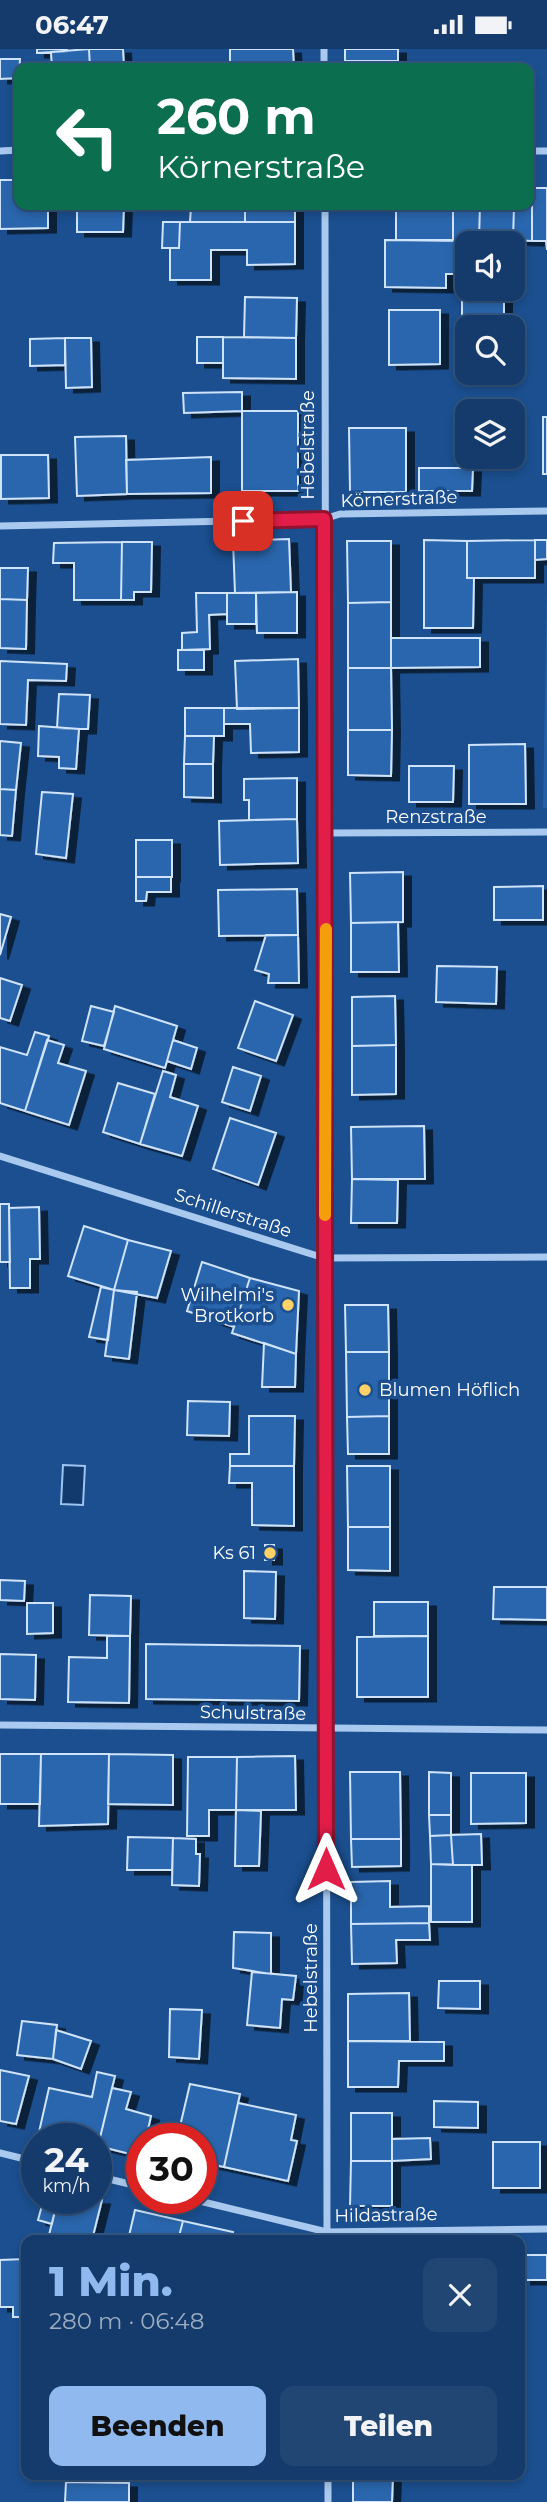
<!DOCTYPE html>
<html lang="de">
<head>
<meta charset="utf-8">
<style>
  :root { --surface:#143b6b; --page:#214673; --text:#f1f3f6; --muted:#9dadc1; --line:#33557e; --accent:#90b9f0 }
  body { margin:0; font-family:Montserrat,sans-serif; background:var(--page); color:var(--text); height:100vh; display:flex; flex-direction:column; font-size:26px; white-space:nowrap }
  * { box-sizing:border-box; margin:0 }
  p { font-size:23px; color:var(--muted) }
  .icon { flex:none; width:38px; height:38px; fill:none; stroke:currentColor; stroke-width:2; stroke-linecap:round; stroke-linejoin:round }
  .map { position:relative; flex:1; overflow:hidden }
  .drawer { position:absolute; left:21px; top:2186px; width:504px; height:245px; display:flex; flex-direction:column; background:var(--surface); border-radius:14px; box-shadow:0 4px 10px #0003,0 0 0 2px var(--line) }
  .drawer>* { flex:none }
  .guide { position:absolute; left:14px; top:14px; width:520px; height:147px; border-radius:14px; box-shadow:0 4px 10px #0003,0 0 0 2px var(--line); background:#0b6e4f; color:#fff; overflow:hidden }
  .tools { position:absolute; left:455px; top:182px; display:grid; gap:14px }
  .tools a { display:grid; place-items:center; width:70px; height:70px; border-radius:14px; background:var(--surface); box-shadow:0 4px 10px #0003,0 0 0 2px var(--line); font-size:35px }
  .speed { position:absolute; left:21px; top:2074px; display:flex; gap:14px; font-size:35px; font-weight:700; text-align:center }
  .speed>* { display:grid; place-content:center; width:91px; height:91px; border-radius:50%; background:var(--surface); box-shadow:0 4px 10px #0003,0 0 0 2px var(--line); line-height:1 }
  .speed small { font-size:18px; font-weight:400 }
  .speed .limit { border:10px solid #d22; background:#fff; color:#111 }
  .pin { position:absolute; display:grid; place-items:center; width:60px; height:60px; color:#fff; margin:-30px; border-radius:14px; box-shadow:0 4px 10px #0006 }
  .me { position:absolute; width:77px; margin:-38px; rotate:0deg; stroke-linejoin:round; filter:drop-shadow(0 0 5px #0008) }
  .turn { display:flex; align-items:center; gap:24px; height:147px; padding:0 28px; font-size:32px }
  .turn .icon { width:91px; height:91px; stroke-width:2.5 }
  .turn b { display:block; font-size:49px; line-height:60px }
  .round { display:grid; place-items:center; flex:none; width:74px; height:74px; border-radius:14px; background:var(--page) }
  .summary { display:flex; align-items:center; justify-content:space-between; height:119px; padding:0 28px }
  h1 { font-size:42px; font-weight:800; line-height:52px; color:var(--accent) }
  .button { display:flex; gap:14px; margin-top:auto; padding:14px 28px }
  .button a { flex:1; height:80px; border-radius:14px; background:var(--accent); color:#111; font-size:28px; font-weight:800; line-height:80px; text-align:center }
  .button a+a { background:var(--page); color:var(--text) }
  .status { display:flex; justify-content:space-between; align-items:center; height:49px; padding:0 35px; background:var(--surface); direction:ltr }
  .status svg { height:19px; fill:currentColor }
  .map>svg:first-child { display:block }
</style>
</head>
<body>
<div class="status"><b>06:47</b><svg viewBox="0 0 49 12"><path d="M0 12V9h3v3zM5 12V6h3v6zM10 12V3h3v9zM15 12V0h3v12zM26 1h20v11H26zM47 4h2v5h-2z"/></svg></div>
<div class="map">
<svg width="547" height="2453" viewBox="0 0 547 2453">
  <defs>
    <filter id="shadow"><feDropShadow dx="8" dy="4.5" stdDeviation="0" flood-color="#0009"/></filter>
  </defs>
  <rect width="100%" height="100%" fill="#1b4f8f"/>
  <path fill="#2461a8" d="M547,534V759H543Z"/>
  <path fill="#123a6d" stroke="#9cc4f0" stroke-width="2" d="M63,1416L85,1417L83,1456L61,1455Z"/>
  <path fill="#2a66ad" stroke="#cfe3fa" stroke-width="2" filter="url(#shadow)" d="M37,0H67V2L37,4Z
    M89,0H123L124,19H90Z
    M89,0L90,19H52L51,3Z
    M230,0H293L294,19H230Z
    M345,0H398V12H345Z
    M0,10H20L19,29L0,30Z
    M345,12H398V19H345Z
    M52,13V19H20V15Z
    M0,131H19V156H48V179L0,180Z
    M532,139H547V201L546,192H532Z
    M77,156H124L123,183H77Z
    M233,156H245V173H190L191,158Z
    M245,156H295V173H245Z
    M396,156H453V191H396Z
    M453,156H480L479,191H453Z
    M480,156L514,157L513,191H479Z
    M514,157H532V192L513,191Z
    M163,173H180L179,199H162Z
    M180,173H295V215L247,216V201H211V231H170V199H179Z
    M385,191L465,192V225H446V239L385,238Z
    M462,234H467V240H504V252L462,251Z
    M245,248L297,249L296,289L244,288Z
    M462,251L504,252V271L462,270Z
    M389,261H440V315L389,316Z
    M197,288H223V314H197Z
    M223,288L296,289V330L223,329Z
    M65,289H91L92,338L66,339Z
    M65,289V316L30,317V290Z
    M242,343V362L184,364L183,344Z
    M242,362H298V442H242Z
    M543,368H547V425H543Z
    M349,379H406V443H350Z
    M126,387L127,445L77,447L75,388Z
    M1,406H48L49,449L1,450Z
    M211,408V444L127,445L126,411Z
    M419,419H473L472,442H419Z
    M289,490L291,543L235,544L233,492Z
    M424,491L467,492V529H474L473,579H424Z
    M535,491V529H467V492Z
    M535,491H547V510L535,511Z
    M347,492H391V553L348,554Z
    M122,493L121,551H74V514H53L54,494Z
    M122,493H152L151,543H134V551H121Z
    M0,519H28L27,551L0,550Z
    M297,543V584H257L256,544Z
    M196,544H227V565L209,566L210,600L182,601V584L197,583Z
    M227,544H256V575H227Z
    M0,550L27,551L26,600L0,599Z
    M391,553V619H348V554Z
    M391,589H480V618L391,619Z
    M178,601H204V621H178Z
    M298,610L299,659L237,660L235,612Z
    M0,612L67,615L66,632L28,631L26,676L0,675Z
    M348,619H391L392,681H348Z
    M59,645L90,646L88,680L57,679Z
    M185,659H224V687H185Z
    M224,659H299V703L251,704L250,675H224Z
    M39,677L79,680L76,720L59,719V708L38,707Z
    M348,681H392L391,727L348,726Z
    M185,687H214L213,715H184Z
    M0,692L21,694L16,741L0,740Z
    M525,695L526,755H469V696Z
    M184,715H213V749L184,748Z
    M409,717H454L453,753H409Z
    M297,729V770L249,771V751H244V730Z
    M0,740L16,741L12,787L0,786Z
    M42,743L73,745L66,809L36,805Z
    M297,770L298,814L220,816L219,772Z
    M136,791H172V828H136Z
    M403,823V873L351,874L350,824Z
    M136,828H171V843H147L146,852H136Z
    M543,837V871H494V838Z
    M297,840L298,886L219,887L218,841Z
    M0,865L11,868L0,906Z
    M398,873L399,923H351V874Z
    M266,886H298L299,934H268L269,925L255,921Z
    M437,917L497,918L496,955L436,953Z
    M0,929L22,936L10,972L0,969Z
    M395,947L396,996L352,997V948Z
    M255,952L293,966L276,1012L238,999Z
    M91,957L114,963L104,997L82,992Z
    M115,957L177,977L165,1019L104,1000Z
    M35,983L49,987L25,1062L0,1054V998L27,1006Z
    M47,991L64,996L58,1014L86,1022L69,1076L25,1062Z
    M173,991L197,999L191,1020L167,1012Z
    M396,996V1045L352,1046V997Z
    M233,1018L261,1027L250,1062L222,1053Z
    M163,1022L176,1026L170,1048L198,1057L182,1107L140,1095Z
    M118,1034L155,1045L140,1095L103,1083Z
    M230,1069L276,1084L258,1136L213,1120Z
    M424,1077L425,1130H352L351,1078Z
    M352,1130L398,1131L397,1174H351Z
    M0,1155H9L10,1213H0Z
    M39,1158L40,1210H30V1239H10L9,1159Z
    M84,1177L128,1191L114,1241L68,1227Z
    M128,1191L171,1202L157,1249L114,1241Z
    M202,1213L250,1229L234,1278L187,1262Z
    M250,1229L299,1242L296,1305L232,1284Z
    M101,1238L114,1241L108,1291L89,1288Z
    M114,1241L137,1243L129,1310L105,1307Z
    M345,1256H388L389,1303H346Z
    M264,1294L296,1305L295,1338H262Z
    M346,1303H389V1367L347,1368Z
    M188,1352L230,1353L229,1387L187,1386Z
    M249,1367H295L294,1417H230V1405H249Z
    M389,1367V1405H348L347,1368Z
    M230,1417H294V1477L252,1476V1434H229Z
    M347,1417H390V1478H348Z
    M348,1478H390V1522L348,1521Z
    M265,1496H274V1511H265Z
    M244,1522L276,1523L275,1570L244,1569Z
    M0,1531L25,1532L24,1552L0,1551Z
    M494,1538H547V1571L493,1570Z
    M90,1546L131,1547L130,1587L89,1586Z
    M374,1553H428V1587H374Z
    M27,1554H53V1584L27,1585Z
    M107,1587H130L129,1654L68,1653L69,1608L107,1609Z
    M428,1587V1648H357V1588Z
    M146,1595L300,1597L299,1652L146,1650Z
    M0,1605L36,1606L35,1651L0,1650Z
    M0,1705H41L40,1755H0Z
    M41,1705H109L108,1775L39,1777Z
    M109,1705L173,1706V1756L108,1755Z
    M295,1707L296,1761H236L237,1708Z
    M188,1708H237L236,1761H209V1787H187Z
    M350,1723H400L401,1790H351Z
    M429,1723L451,1724V1766H429Z
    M471,1724H526V1774L471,1775Z
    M236,1761L261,1762L259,1817H235Z
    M429,1766H451V1786L430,1787Z
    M481,1785L482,1816H453L451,1786Z
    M451,1786L453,1816L431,1815L430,1787Z
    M128,1788L173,1789L172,1821H127Z
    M173,1789L196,1790V1805H200L199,1837L172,1836Z
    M351,1790H401V1817L352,1818Z
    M431,1815L472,1816V1873H431Z
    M390,1832V1858L429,1857V1874L351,1875V1833Z
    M429,1874L430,1891H396L397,1914L352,1915L351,1875Z
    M234,1883L271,1884V1925L233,1919Z
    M252,1923L296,1927L293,1951L282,1950L280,1979L247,1976Z
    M439,1932H480V1960L438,1959Z
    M409,1944L410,1992H348V1945Z
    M170,1960L202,1961L199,2010L169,2008Z
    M22,1972L57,1976L53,2010L17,2006Z
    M56,1981L91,1992L81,2020L53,2010Z
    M348,1992L444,1993V2012H399L398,2038H348Z
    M0,2021L29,2027L16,2075L0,2072Z
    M97,2023L115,2027L98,2097L96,2090H66L39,2083L49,2039L92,2048Z
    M190,2035L240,2045L224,2118L201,2113V2090H177Z
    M112,2039L131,2043L126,2060L151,2067L146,2090H142V2108L98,2097Z
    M434,2052L478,2053V2079L434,2078Z
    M238,2054L296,2066L291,2091L297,2092L288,2132L224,2118Z
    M351,2064H392V2112H351Z
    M430,2089L431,2110L392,2112V2090Z
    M493,2093H540V2139H493Z
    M351,2112H392V2157H350Z
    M44,2149H58L52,2175L38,2171Z
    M58,2149L102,2151L92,2191H70L49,2186Z
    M135,2161L183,2172L178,2191H128Z
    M183,2172L233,2183L231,2191H178Z
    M523,2206H547V2231H523Z
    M26,2210V2268H13V2258H0V2211Z
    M353,2426H393L392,2453H353Z
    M66,2433L129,2434V2453H65Z"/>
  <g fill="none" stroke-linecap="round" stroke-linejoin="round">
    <path stroke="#a9c9ee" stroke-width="7" d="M324,0V19
      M0,102L19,101
      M528,102H547
      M325,156L327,2191
      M0,477L324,470L340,465L547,462
      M326,784L547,783
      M0,1107L324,1209L547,1208
      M0,1676L547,1681
      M0,2104L37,2113
      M96,2127L142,2138
      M187,2149L327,2183L547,2180
      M328,2426V2453"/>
  </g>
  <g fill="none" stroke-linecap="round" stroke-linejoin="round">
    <g stroke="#92132f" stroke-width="18">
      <path id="route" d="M243,472L324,470L326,1820"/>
    </g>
    <use href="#route" stroke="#e11d48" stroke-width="12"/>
    <path stroke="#f59e0b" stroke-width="12" d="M325,1166L326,880"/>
  </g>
  <g fill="#ffd166" stroke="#1b4f8f" stroke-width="2.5">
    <circle cx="288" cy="1256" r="7"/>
    <circle cx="365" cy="1341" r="7"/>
    <circle cx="270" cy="1504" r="7"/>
  </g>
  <g text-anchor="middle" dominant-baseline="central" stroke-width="7" stroke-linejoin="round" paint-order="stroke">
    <g font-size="18" fill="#fff" stroke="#1b4f8f">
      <text transform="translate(308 396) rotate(-90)">Hebelstraße</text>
      <text transform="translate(399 450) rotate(-2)">Körnerstraße</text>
      <text x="436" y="768">Renzstraße</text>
      <text transform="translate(233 1164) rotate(18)">Schillerstraße</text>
      <text transform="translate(253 1664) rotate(1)">Schulstraße</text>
      <text transform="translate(311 1929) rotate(-90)">Hebelstraße</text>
      <text transform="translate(386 2166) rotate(-1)">Hildastraße</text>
    </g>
    <g font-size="18" fill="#fff" stroke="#1b4f8f" text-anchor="end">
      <text x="274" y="1246">Wilhelmi's<tspan x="274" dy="21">Brotkorb</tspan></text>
      <text x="379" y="1341" text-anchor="start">Blumen Höflich</text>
      <text x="256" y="1504">Ks 61</text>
    </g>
  </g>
</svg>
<div class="tools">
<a><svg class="icon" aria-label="sound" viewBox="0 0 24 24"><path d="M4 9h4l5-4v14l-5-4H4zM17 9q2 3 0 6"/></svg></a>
<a><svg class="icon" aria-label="search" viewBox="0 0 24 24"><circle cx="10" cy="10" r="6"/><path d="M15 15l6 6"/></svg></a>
<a><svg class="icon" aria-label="layers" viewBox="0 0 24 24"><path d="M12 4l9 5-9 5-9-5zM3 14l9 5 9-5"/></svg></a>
</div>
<div class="speed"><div>24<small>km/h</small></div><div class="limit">30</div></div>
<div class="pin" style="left:243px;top:472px;background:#d93025"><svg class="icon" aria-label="arrive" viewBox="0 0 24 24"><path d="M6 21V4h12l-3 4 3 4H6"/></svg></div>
<svg class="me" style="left:326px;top:1820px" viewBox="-20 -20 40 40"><path d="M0-17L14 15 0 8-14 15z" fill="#e11d48" stroke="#fff" stroke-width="4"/></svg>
<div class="guide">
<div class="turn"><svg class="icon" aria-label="left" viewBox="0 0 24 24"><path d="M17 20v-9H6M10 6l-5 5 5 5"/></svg><div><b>260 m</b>Körnerstraße</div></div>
</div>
<section class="drawer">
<div class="summary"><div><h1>1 Min.</h1><p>280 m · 06:48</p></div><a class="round"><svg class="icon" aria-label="close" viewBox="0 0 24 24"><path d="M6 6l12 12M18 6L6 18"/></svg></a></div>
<div class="button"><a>Beenden</a><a>Teilen</a></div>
</section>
</div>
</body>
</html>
